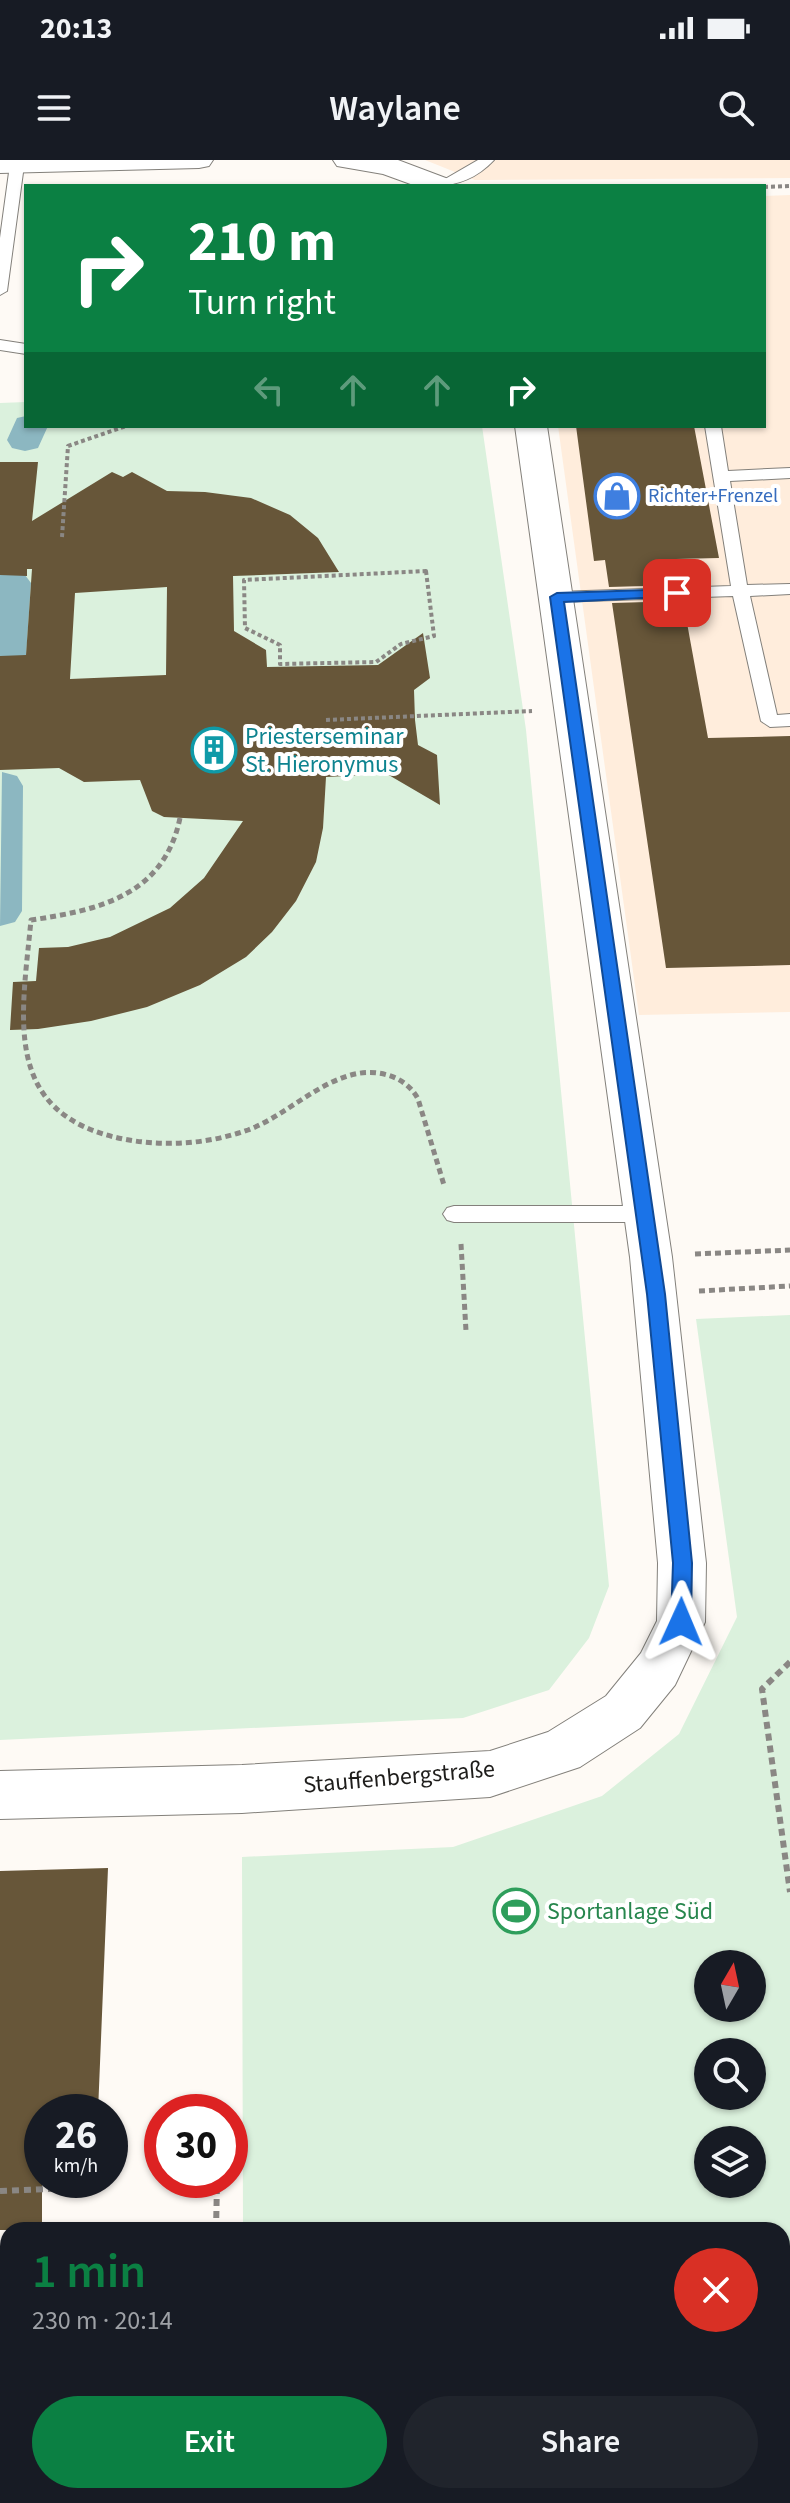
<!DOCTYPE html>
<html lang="en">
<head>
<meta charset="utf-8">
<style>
  :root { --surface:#171b24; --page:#20242c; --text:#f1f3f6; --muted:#9ea1a6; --accent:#0b8043 }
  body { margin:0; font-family:"Source Sans 3",sans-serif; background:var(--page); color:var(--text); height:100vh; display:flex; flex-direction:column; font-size:30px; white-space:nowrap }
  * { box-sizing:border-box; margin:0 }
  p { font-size:26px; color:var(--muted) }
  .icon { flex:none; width:44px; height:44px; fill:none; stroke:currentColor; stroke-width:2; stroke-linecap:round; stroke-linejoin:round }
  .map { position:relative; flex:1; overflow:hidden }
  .side { position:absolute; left:0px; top:2062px; width:790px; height:282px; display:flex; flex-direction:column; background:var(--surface); border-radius:24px 24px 0 0; box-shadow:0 2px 6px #0004 }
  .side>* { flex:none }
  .guide { position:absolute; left:24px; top:24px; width:742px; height:244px; border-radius:0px; box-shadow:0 2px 6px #0004; background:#0b8043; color:#fff; overflow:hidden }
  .needle { width:52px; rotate:9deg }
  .controls { position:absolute; left:694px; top:1790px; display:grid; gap:16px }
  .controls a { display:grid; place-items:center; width:72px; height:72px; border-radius:50%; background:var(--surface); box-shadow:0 2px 6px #0004; font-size:40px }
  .speed { position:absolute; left:24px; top:1934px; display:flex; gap:16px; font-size:40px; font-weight:700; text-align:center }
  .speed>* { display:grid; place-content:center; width:104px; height:104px; border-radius:50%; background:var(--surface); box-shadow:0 2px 6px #0004; line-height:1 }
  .speed small { font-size:20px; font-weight:400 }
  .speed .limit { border:12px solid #d22; background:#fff; color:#111 }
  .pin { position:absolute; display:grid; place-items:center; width:68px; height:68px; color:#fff; margin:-34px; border-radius:16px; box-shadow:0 4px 12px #0006 }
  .me { position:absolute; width:88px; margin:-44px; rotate:1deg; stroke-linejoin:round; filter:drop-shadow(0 0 6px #0008) }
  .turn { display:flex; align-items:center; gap:28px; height:168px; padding:0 32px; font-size:36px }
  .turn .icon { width:104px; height:104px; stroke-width:2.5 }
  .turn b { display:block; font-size:56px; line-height:68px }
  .lanes { display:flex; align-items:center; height:76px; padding:0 32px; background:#0003; justify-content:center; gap:40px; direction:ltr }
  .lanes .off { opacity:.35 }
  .round { display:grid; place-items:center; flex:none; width:84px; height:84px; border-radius:42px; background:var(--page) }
  .summary { display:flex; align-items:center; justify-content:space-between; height:136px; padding:0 32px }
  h1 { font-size:48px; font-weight:600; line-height:60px; color:var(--accent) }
  .button { display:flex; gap:16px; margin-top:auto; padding:16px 32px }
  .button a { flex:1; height:92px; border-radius:48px; background:var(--accent); color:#fff; font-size:32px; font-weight:600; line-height:92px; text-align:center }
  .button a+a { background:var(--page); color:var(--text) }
  .status { display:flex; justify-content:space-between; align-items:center; height:56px; padding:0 40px; background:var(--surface); direction:ltr }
  .status svg { height:22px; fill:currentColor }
  header { display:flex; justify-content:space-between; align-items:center; height:104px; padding:0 32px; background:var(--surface); font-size:36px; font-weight:600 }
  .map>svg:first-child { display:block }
</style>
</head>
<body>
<div class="status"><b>20:13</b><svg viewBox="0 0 49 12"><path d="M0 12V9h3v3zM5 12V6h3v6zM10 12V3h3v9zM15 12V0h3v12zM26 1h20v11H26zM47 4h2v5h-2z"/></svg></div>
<header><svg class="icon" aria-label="menu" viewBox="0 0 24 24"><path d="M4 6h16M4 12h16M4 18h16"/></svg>Waylane<svg class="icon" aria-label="search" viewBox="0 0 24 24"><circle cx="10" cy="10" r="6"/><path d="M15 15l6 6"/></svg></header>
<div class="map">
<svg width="790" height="2343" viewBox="0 0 790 2343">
  <rect width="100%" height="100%" fill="#fefaf5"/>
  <path fill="#ffeddc" d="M425,0H790V18L475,20Z
    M790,35V852L639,855L558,266H764V36Z"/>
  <path fill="#dbf1dd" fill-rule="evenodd" d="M26,242V266H482L526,570L609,1426L589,1478L549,1530L463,1558L0,1580V243Z
    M790,1155V2343H0V2272L8,2271V2336H782V2070H243L242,1697L453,1687L602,1636L679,1574L737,1457L696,1159ZM752,1804V1848H708V1804ZM752,1892V1936H708V1892ZM752,1980V2024H708V1980Z"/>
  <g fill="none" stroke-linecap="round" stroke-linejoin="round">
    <path fill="#8cb7c1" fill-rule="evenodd" d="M26,256V266H48L38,288L25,291L12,288L7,280L17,258Z
      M12,411L25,415L31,423L26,497L20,506L0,508V414Z
      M2,612L17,616L23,626L22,751L15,762L0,766Z"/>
  </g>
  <path fill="#675639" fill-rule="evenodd" d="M576,266H694L719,398L676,399L680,425L609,427L605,400L594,401Z
    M0,302H38L32,361L112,312L123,317L132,312L167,331L205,332L251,338L290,355L318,378L339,412L233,416L234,471L266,490L267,507L378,505L423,473L430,518L414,530L415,560L418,585L437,595L440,645L387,614L326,617L323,668L316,702L296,741L272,772L246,797L200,825L147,847L91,861L38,869L10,870L13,822L36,821L39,788L68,787L110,777L170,748L204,718L243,661L164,657L152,651L140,620L84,622L59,608L0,610V496L26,495L32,409H27V416L0,415ZM167,427L166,515L70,519L75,433Z
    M683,441L708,578L790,576V805L666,808L612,443Z
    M108,1708L98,1952H42V2070H0V1711Z"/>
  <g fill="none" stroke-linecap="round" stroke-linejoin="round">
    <g stroke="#83807b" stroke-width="2">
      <path id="service" d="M478,0H494C477,18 458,26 433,26Z
        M17,1L24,5L7,131L0,135V78L10,5Z
        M0,180L26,184V194L0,190Z
        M705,266H721L728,311L790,308V318L730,321L747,425L790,424V434L750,436L777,555L790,554V566L770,567L761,561L733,436L557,442L549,437L557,432L731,426Z
        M454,1046H645L652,1048L656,1054L652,1060L645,1062H454L447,1060L443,1054L447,1048Z"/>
    </g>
    <g stroke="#83807b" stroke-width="2">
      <path id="minor" d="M0,0H213L209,6L199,8L0,13Z
        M333,0H398L451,20L455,26H416L383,14L337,6Z
        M515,266H547L672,1097L706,1403L705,1462L675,1525L640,1568L580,1607L490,1637L242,1653L0,1659V1611L242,1605L490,1591L548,1572L606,1536L641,1493L657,1461L658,1403L630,1097Z"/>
    </g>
    <path stroke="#8a8784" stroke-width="4" stroke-dasharray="4 3" stroke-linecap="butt" d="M764,27L790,26
      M62,377L68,286L126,266
      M426,411L434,476L401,484L376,502L280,504V485L245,468L244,420Z
      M326,560L532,551"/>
    <path stroke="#8a8784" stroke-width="5" stroke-dasharray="6 4" stroke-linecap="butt" d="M180,658C164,735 100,750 31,760C22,856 0,954 123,979C165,987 208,984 248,970C285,956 316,923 355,914C378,909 406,916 418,939L444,1025
      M461,1084L466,1171
      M695,1094L790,1090
      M699,1131L790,1126"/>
    <path stroke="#8a8784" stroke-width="6" stroke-dasharray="7 5" stroke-linecap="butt" d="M790,1502L762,1529L790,1732
      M173,2024L217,2023L216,2070
      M0,2031L97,2027
      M0,2178H8"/>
    <use href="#service" fill="#fff" fill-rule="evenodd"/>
    <use href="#minor" fill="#fff" fill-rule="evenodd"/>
  </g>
  <path fill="#1a73e8" stroke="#114b97" stroke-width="2" d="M677,429L684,433L682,436L564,442L665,1134L692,1403L691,1462L688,1468L681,1471L674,1468L671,1462L673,1403L647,1134L550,437L557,433Z"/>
  <defs>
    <g id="shop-ring" transform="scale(2.3)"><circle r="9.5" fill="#fff" stroke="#3f7fe0" stroke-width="1.5"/><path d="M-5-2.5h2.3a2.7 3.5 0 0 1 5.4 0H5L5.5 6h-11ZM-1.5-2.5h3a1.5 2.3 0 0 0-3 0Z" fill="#3f7fe0"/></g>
    <g id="building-ring" transform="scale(2.3)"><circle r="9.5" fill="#fff" stroke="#0f9aa8" stroke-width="1.5"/><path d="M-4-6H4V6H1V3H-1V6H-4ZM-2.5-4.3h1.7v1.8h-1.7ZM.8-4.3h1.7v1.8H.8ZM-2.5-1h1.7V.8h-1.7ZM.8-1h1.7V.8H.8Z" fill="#0f9aa8"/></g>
    <g id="stadium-ring" transform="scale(2.3)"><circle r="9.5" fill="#fff" stroke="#2e9e5b" stroke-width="1.5"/><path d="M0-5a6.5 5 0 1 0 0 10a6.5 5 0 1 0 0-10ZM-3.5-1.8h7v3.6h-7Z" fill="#2e9e5b"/></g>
  </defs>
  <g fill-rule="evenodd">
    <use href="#shop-ring" x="617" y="336"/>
    <use href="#building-ring" x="214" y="590"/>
    <use href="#stadium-ring" x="516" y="1751"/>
  </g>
  <g text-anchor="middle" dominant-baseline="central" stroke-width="8" stroke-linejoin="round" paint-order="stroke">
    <g font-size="20" fill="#366cbe" stroke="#fff" text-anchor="start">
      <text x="648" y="336">Richter+Frenzel</text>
    </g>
    <g font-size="24" fill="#0d838f" stroke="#fff" text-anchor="start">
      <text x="245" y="576">Priesterseminar<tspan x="245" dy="28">St. Hieronymus</tspan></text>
    </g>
    <g font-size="24" fill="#1e1d1b" stroke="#fff">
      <text transform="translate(399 1617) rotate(-5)">Stauffenbergstraße</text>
    </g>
    <g font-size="24" fill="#27864d" stroke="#fff" text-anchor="start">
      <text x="547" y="1751">Sportanlage Süd</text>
    </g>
  </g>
</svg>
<div class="controls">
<a><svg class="needle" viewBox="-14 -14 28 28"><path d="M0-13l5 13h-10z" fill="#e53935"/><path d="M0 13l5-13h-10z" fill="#9ea1a6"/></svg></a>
<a><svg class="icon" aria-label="search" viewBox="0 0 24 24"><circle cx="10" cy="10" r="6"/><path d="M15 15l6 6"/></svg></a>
<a><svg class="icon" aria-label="layers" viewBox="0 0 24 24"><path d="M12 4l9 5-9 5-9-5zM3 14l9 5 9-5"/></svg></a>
</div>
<div class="speed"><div>26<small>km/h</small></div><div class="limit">30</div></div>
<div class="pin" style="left:677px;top:433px;background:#d93025"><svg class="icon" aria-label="arrive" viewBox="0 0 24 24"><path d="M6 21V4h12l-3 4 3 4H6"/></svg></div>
<svg class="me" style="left:681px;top:1462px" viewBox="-20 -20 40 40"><path d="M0-17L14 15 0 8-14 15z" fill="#1a73e8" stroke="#fff" stroke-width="4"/></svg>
<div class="guide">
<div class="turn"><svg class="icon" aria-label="right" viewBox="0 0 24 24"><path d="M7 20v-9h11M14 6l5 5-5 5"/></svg><div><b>210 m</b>Turn right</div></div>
<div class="lanes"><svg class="icon off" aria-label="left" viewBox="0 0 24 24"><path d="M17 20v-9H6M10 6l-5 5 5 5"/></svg><svg class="icon off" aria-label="ahead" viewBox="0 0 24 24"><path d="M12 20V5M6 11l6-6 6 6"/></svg><svg class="icon off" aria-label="ahead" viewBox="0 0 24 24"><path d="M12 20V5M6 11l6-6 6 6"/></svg><svg class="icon" aria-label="right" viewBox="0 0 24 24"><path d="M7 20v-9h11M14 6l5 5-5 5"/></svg></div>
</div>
<section class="side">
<div class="summary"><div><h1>1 min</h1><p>230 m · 20:14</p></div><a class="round" style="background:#d93025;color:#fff"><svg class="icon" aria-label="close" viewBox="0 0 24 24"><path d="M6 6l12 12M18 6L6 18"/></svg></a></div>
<div class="button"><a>Exit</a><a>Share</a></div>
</section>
</div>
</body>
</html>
